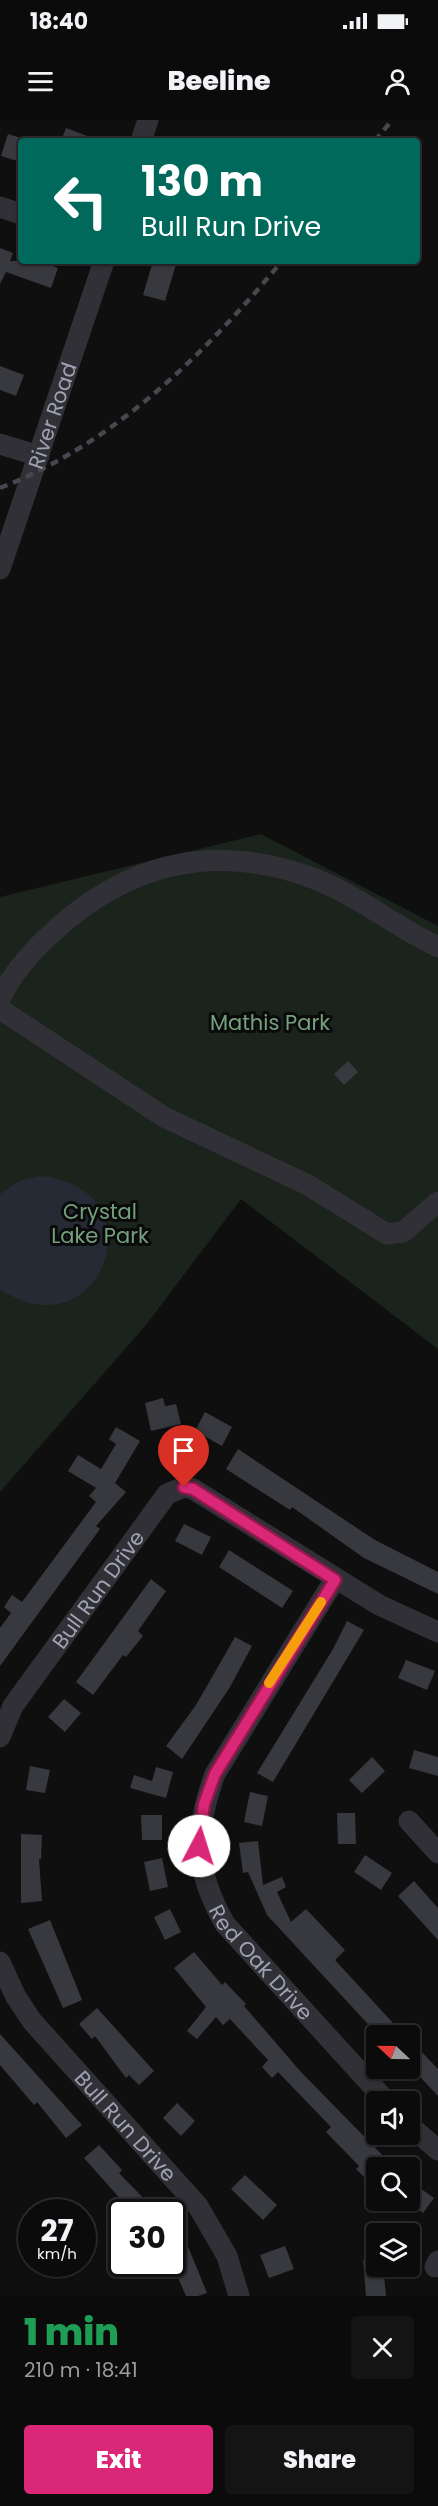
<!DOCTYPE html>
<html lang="en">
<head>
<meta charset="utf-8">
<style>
  :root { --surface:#0b0b0c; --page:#141415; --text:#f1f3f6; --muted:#9a9b9d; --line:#2b2b2d; --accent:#db2777 }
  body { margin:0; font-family:Poppins,sans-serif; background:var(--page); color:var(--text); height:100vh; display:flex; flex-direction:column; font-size:22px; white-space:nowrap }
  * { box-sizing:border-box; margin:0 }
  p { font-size:20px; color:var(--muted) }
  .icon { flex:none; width:33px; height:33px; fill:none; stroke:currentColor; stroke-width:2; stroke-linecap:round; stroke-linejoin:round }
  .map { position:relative; height:2176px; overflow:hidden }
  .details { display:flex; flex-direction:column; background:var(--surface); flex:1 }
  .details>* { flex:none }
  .banner { position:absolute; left:18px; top:18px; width:402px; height:126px; border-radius:6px; box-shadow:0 2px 4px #0004,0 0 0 2px var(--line); background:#00695c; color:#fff; overflow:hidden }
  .needle { width:39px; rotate:292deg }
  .fabs { position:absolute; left:366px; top:1905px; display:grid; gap:12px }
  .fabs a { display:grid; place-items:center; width:54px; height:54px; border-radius:6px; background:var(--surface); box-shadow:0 2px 4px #0004,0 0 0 2px var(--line); font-size:30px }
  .speed { position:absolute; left:18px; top:2079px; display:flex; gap:12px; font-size:30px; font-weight:700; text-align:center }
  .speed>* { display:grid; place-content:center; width:78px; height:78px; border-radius:50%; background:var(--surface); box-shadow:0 2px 4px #0004,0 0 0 2px var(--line); line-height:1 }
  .speed small { font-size:15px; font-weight:400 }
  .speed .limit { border:3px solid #111; border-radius:9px; background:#fff; color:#111 }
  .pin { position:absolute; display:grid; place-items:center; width:51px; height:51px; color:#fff; margin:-62px -26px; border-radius:50% 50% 50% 0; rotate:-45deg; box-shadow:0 0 6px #0007 }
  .pin .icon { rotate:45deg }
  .me { position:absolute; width:66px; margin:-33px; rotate:5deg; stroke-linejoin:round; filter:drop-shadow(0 0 4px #0008) }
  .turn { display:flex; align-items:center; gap:21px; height:126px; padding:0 24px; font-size:27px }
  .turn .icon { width:78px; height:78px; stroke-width:2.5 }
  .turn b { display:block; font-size:42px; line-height:51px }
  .round { display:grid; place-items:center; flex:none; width:63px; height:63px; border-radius:6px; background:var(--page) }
  .head { display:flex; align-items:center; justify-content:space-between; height:102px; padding:0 24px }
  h1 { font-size:36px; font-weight:800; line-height:45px; color:#1e9e55 }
  .action { display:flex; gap:12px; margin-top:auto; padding:12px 24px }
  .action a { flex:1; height:69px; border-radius:6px; background:var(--accent); color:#fff; font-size:24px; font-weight:800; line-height:69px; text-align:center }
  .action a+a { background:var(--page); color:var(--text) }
  .status { display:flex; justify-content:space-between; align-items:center; height:42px; padding:0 30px; background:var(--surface); direction:ltr }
  .status svg { height:16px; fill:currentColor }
  header { display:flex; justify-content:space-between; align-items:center; height:78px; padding:0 24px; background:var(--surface); font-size:27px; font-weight:800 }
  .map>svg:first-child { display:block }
</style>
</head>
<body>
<div class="status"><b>18:40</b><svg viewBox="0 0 49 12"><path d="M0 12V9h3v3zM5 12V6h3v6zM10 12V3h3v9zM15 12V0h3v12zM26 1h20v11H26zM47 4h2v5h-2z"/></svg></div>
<header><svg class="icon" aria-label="menu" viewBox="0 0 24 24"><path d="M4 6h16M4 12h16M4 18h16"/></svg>Beeline<svg class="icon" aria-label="person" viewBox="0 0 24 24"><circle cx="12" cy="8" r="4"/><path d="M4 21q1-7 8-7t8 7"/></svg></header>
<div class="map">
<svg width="438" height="2176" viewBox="0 0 438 2176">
  <rect width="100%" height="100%" fill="#0f0f10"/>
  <path fill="#1b231d" d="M261,714L438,806V1229L241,1079L146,1205L0,1372V777Z"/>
  <path fill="#252b34" d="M40,1056C162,1067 102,1237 0,1169V1074L19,1061Z"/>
  <path fill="#38393f" d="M66,8L98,20L97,21H61Z
    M8,14L21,18V42L1,36Z
    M0,128L13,133L10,141H39L58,148L51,168L6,152L0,164Z
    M153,141H177L165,181L143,175Z
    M0,246L24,255L16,276L0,270Z
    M348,941L358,952L344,965L334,954Z
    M163,1278L165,1286L176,1284L181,1304L151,1311L145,1283Z
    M205,1292L232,1307L222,1326L195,1311Z
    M116,1307L140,1321L115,1363L126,1372L96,1406L100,1409L0,1546V1508L11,1493L4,1487L12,1475L22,1482L96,1382L89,1376L96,1368L68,1351L78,1335L101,1349L116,1324L109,1319Z
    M238,1329L375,1420L438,1452V1474L364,1438L292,1387L290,1390L226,1349Z
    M184,1404L211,1417L202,1435L175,1421Z
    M229,1430L293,1471L282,1488L219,1447Z
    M151,1459L166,1471L138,1511L143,1516L126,1537L123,1535L93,1575L76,1562Z
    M347,1501L364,1510L273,1662L257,1653L333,1529Z
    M235,1517L252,1526L230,1567L182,1639L166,1626L196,1585Z
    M406,1540L435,1551L427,1570L398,1558Z
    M64,1579L81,1593L65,1612L48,1597Z
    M414,1630L438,1637V1656L409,1648Z
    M372,1637L385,1651L362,1673L349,1660Z
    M30,1646L50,1650L45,1673L26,1670Z
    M156,1647L173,1652L166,1678L130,1668L134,1655L152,1661Z
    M250,1672L268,1676L262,1706L244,1702Z
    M337,1693H355L356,1724H338Z
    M141,1695H162V1720H142Z
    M21,1714L42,1715L41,1739H39L42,1781L21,1783Z
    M258,1721L263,1765L282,1757L286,1767L277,1772L291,1802L306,1789L345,1830L335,1840L405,1916H379L267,1795L248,1752L243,1753L239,1723Z
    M365,1735L392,1753L381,1770L354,1752Z
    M162,1738L168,1767L150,1771L144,1742Z
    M414,1761L438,1788V1820L398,1776Z
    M170,1789L181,1812L165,1820L154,1797Z
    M50,1800L82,1880L63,1888L28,1809Z
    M194,1832L222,1865L225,1862L246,1884L244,1886L301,1952L395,2048H376V2052L368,2061L356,2049L359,2046L326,2012L331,2007L278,1952L272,1958L262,1947L268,1940L230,1899L223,1905L216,1897L197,1919L187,1911L206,1887L174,1848Z
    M97,1888L154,1951L139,1965L129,1955L126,1958L95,1916L92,1919L79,1904Z
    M0,1914L82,2005L66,2018L37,1982L34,1985L0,1945Z
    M416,1926L438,1949V1976L410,1946V1933Z
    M177,1983L195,2001L181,2016L163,1998Z
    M99,2025L122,2050L119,2053L152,2087L146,2092H132L84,2038Z
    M245,2055L277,2085L263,2100L231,2069Z
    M410,2061L434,2078L423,2093L410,2084Z
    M172,2102L189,2129L207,2173L198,2176H186L172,2144Z
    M285,2126L294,2149L269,2158L260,2135Z
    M376,2139V2146H383L386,2176H366L363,2140Z"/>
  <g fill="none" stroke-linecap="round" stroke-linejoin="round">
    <g stroke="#303036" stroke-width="21">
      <path d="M141,21L148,0"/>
      <path d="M0,87L21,94"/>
      <path d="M0,324L39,336"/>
      <path id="s1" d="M0,449L104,141"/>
      <path d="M0,879C12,853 32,831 53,812C128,743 213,722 310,757C356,774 394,806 438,827"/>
      <path d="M0,889L164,997L308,1065L387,1114L403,1112L438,1082"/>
      <path id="s2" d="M335,1459L215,1654C194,1711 194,1750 225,1804L387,1982"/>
      <path id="s3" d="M0,1617L13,1586L167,1374L184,1367L193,1369L379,1485L438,1512"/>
      <path d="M409,1701L438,1733"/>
      <path id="s4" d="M0,1842L16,1877L32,1901L198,2086L227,2136L239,2176"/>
      <path d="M410,2006L438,2030"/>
      <path d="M435,2147L438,2141"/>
    </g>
    <path stroke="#47474f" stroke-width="4.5" stroke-dasharray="8 6" stroke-linecap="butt" d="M375,21L392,0
      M0,368C115,323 204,235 282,141"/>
  </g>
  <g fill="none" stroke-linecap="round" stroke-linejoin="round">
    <g stroke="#8e194d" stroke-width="15">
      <path id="route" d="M184,1367L193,1369L335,1460L215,1654L204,1684L199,1726"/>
    </g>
    <use href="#route" stroke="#db2777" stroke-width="10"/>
    <path stroke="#f59e0b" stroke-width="10" d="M269,1563L321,1482"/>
  </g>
  <g text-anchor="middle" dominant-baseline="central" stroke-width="6" stroke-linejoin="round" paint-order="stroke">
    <g font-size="21" fill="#9fa2b3" stroke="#0a0a0b">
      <text stroke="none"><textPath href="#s1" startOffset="162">River Road</textPath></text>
      <text stroke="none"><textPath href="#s3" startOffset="178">Bull Run Drive</textPath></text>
      <text stroke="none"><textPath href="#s2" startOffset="438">Red Oak Drive</textPath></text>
      <text stroke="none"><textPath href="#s4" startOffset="208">Bull Run Drive</textPath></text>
    </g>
    <g font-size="21" fill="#74a07d" stroke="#0a0a0b">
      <text x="270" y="902">Mathis Park</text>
      <text x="100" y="1091">Crystal<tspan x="100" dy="24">Lake Park</tspan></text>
    </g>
  </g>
</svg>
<div class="fabs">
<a><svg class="needle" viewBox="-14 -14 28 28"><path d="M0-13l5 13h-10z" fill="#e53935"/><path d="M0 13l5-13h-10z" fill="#9a9b9d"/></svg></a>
<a><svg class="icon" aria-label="sound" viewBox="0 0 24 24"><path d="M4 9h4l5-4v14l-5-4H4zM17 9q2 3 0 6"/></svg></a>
<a><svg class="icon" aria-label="search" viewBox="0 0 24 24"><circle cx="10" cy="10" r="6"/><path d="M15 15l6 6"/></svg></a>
<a><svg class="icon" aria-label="layers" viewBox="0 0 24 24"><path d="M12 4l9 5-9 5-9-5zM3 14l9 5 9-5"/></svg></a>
</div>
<div class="speed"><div>27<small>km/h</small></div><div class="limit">30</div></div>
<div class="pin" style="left:184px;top:1367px;background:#d93025"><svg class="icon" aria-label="arrive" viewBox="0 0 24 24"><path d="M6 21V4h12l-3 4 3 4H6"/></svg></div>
<svg class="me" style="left:199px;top:1726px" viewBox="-20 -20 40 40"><circle r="19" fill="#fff"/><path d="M0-13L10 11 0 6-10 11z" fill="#db2777"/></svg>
<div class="banner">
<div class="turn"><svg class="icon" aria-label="left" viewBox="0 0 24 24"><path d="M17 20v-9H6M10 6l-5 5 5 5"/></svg><div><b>130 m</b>Bull Run Drive</div></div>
</div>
</div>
<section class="details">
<div class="head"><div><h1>1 min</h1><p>210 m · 18:41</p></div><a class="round"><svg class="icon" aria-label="close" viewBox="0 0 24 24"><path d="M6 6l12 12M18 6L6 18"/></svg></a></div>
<div class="action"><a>Exit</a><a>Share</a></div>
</section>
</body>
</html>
